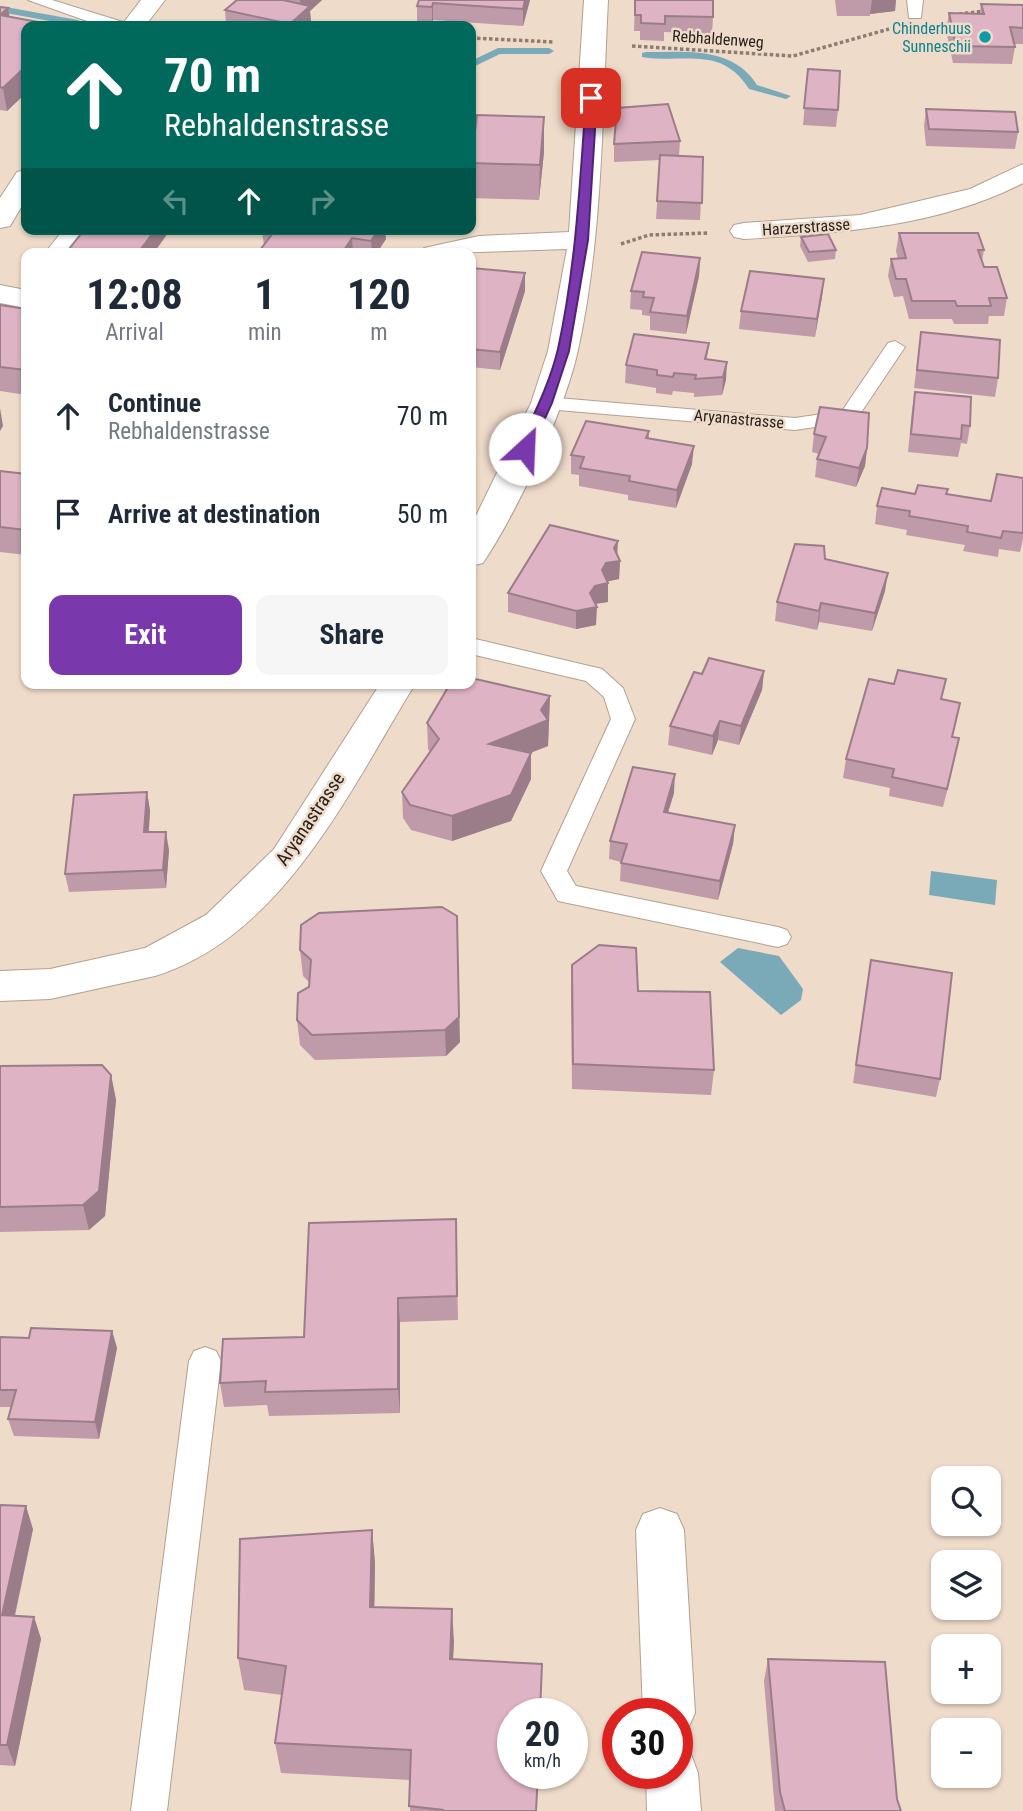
<!DOCTYPE html>
<html lang="en">
<head>
<meta charset="utf-8">
<style>
  :root { --surface:#fff; --page:#f6f6f7; --text:#1f2937; --muted:#747a83; --accent:#7a38ad }
  body { margin:0; font-family:"Roboto Condensed",sans-serif; background:var(--page); color:var(--text); height:100vh; display:flex; flex-direction:column; font-size:26px; white-space:nowrap }
  * { box-sizing:border-box; margin:0 }
  p { font-size:23px; color:var(--muted) }
  .icon { flex:none; width:38px; height:38px; fill:none; stroke:currentColor; stroke-width:2; stroke-linecap:round; stroke-linejoin:round }
  .map { position:relative; flex:1; overflow:hidden }
  .panel { position:absolute; left:21px; top:248px; width:455px; height:441px; display:flex; flex-direction:column; background:var(--surface); border-radius:14px; box-shadow:0 2px 5px #0004 }
  .panel>* { flex:none }
  .hud { position:absolute; left:21px; top:21px; width:455px; height:214px; border-radius:14px; box-shadow:0 2px 5px #0004; background:#00695c; color:#fff; overflow:hidden }
  .buttons { position:absolute; left:931px; top:1466px; display:grid; gap:14px }
  .buttons a { display:grid; place-items:center; width:70px; height:70px; border-radius:14px; background:var(--surface); box-shadow:0 2px 5px #0004; font-size:35px }
  .speed { position:absolute; left:497px; top:1698px; display:flex; gap:14px; font-size:35px; font-weight:700; text-align:center }
  .speed>* { display:grid; place-content:center; width:91px; height:91px; border-radius:50%; background:var(--surface); box-shadow:0 2px 5px #0004; line-height:1 }
  .speed small { font-size:18px; font-weight:400 }
  .speed .limit { border:10px solid #d22; background:#fff; color:#111 }
  .pin { position:absolute; display:grid; place-items:center; width:60px; height:60px; color:#fff; margin:-30px; border-radius:14px; box-shadow:0 4px 10px #0006 }
  .me { position:absolute; width:77px; margin:-38px; rotate:25deg; stroke-linejoin:round; filter:drop-shadow(0 0 5px #0008) }
  .turn { display:flex; align-items:center; gap:24px; height:147px; padding:0 28px; font-size:32px }
  .turn .icon { width:91px; height:91px; stroke-width:2.5 }
  .turn b { display:block; font-size:49px; line-height:60px }
  .lanes { display:flex; align-items:center; height:66px; padding:0 28px; background:#0003; justify-content:center; gap:35px; direction:ltr }
  .lanes .off { opacity:.35 }
  .eta { display:flex; justify-content:space-evenly; align-items:center; height:119px; text-align:center }
  .eta b { font-size:42px; font-weight:700; line-height:49px }
  .primary-button { display:flex; gap:14px; margin-top:auto; padding:14px 28px }
  .primary-button a { flex:1; height:80px; border-radius:14px; background:var(--accent); color:#fff; font-size:28px; font-weight:700; line-height:80px; text-align:center }
  .primary-button a+a { background:var(--page); color:var(--text) }
  ul { padding:0; list-style:none }
  li { display:flex; align-items:center; gap:21px; height:98px; padding:0 28px }
  li div { flex:1 }
  li b { display:block; font-size:26px }
  li em { font-style:normal }
  .map>svg:first-child { display:block }
</style>
</head>
<body>
<div class="map">
<svg width="1023" height="1811" viewBox="0 0 1023 1811">
  <rect width="100%" height="100%" fill="#efdbca"/>
  <path fill="#7aa9b8" d="M931,871L997,880L995,905L929,895Z
    M738,948L779,956L803,989L801,1000L781,1015L720,962Z"/>
  <g fill="none" stroke-linecap="round" stroke-linejoin="round">
    <path fill="#7aa9b8" fill-rule="evenodd" d="M0,6L78,20L83,23L78,26L0,12Z
      M498,48H549L554,51L549,54H500L471,68V61Z
      M646,52C686,52 733,46 757,85L791,96L786,99L749,89C721,45 685,64 642,57V53Z"/>
    <g stroke="#b2a090" stroke-width="2">
      <path id="service" d="M28,0H52L123,22L125,26H101Z
        M907,0H923L921,18H909Z
        M895,341L905,347L856,420L849,422L795,430L546,409L536,403L546,397L795,418L842,411L888,343Z
        M471,638L602,669L623,688L635,719L567,871L576,886L778,927L787,930L791,937L787,944L778,947L558,901L541,871L611,719L604,697L586,681L471,654Z
        M205,1347L216,1351L221,1361L167,1811H131L189,1361L194,1351Z"/>
    </g>
    <g stroke="#b2a090" stroke-width="2">
      <path id="minor" d="M141,0H165L145,26H121Z
        M584,0H608C602,116 603,236 578,350C565,410 517,512 483,563L471,566V526L531,403L548,351L567,249L420,254L424,248L479,236L569,232Z
        M1023,164V183C938,227 838,233 744,239L734,237L730,231L734,225L744,223L860,215L970,189Z
        M26,170V199L10,226L0,228V198L17,172Z
        M64,229H93L73,254H44Z
        M0,285L26,290V308L0,303Z
        M380,684H415C350,790 283,936 155,976L50,999L0,1001V971L50,969L145,948L206,915L274,849Z
        M660,1508L677,1514L684,1530L695,1713L687,1731L677,1735V1713H643L636,1530L643,1514Z
        M677,1749L691,1754L698,1773L701,1811H647L646,1773H677Z"/>
    </g>
    <path stroke="#8b7d72" stroke-width="3.5" stroke-dasharray="3.5 2.5" stroke-linecap="butt" d="M959,14L985,11
      M471,38L554,42
      M632,46L793,56L889,29
      M621,244L649,235L708,233"/>
    <use href="#service" fill="#fff" fill-rule="evenodd"/>
    <use href="#minor" fill="#fff" fill-rule="evenodd"/>
  </g>
  <path fill="#bf9aa9" d="M237,0H322L310,11L311,22L307,26H226L225,10Z
    M419,0H530L523,26L433,20L432,23L417,22V6Z
    M635,0L713,17L712,34L664,32V41L640,40V31H634Z
    M835,0H896L895,11L870,14V16H837Z
    M981,4L1023,5V44H1014L1015,47L1012,64L953,63L946,30L949,13L980,14Z
    M0,7L8,8L9,17L54,25V26H26V93L7,111L0,110Z
    M808,69L838,110L836,127L803,125Z
    M926,109L1018,132L1015,149L926,146L924,126Z
    M544,117V152L539,200L471,198V159Z
    M680,141L679,156L703,157L700,220L656,219L660,160L614,162V144Z
    M262,231L386,239L376,254H257L264,245Z
    M899,233L984,250L982,261L984,267L1007,298L1004,316H989L988,324H954L952,319H909L903,296L894,297L888,276L891,259H898L896,251Z
    M801,237L836,250L835,259L808,262L800,246Z
    M700,258L699,276L686,334L650,330V316L642,315V310L630,309L631,291Z
    M471,268L525,291L500,370L471,367Z
    M824,279L815,337L739,329L741,311Z
    M0,305L26,309V395L0,391Z
    M921,332L998,378L995,397L914,388Z
    M709,343L707,359L726,380L722,395L694,397V393L673,391L672,395L656,393V388L625,383L626,365Z
    M915,392L970,426L967,444L961,443L958,457L908,452L912,410Z
    M649,431V439L692,464L676,508L628,500V495L579,486V475L571,474V455Z
    M814,434L867,448L865,466L856,487L815,477L817,459L819,454L812,452Z
    M0,471L26,474V555L0,552Z
    M1023,478V539L1020,552L999,549L998,557L963,551L965,545L906,535L907,530L875,524L877,506L915,494H947L991,501Z
    M617,556L620,561L619,579L607,581L608,602L595,604L596,625L576,629L508,612V593Z
    M825,559L885,591L872,631L819,622L817,630L775,621L777,602Z
    M764,671L762,690L739,745L718,740L712,755L668,745L670,726L702,674Z
    M550,696L548,746L530,753L531,779L511,821L452,841L411,830L403,818L402,792L430,752L428,749L427,723Z
    M942,699L953,737L955,757L943,807L889,796L890,788L843,778L846,759Z
    M147,792L150,811L149,832L169,850L166,888L69,892L65,874Z
    M674,793L668,813L735,825L733,844L718,900L620,881L621,862L609,859L610,841Z
    M319,913L460,1042L446,1056L315,1060L300,1045L297,1020L309,987V982L303,976L300,950Z
    M871,960L940,1079L936,1097L853,1083Z
    M572,965L638,991L714,1070L711,1095L572,1089L571,991Z
    M0,1066L111,1075L116,1100L105,1216L89,1230L0,1232Z
    M456,1219L458,1320L400,1322V1413L269,1416L267,1405L224,1407L220,1383L304,1337Z
    M112,1331L117,1348L99,1439L14,1436L8,1419L11,1407H0V1337L29,1338Z
    M0,1505L33,1529L15,1616L34,1617L41,1639L15,1766L0,1765Z
    M372,1530L375,1563L374,1607L454,1642L453,1659L513,1773H538L536,1811H410V1780L281,1773L275,1743L282,1695L244,1690L238,1658Z
    M768,1659L897,1799L901,1811H775L764,1681Z"/>
  <path fill="#9b7d89" d="M300,0H322L310,11L311,22L307,26H290V24L301,14Z
    M525,0H530L523,26V9Z
    M872,0H896L895,11L870,14Z
    M433,3V20L432,23V7Z
    M8,8L12,31L0,15Z
    M26,66V93L7,111L3,88Z
    M544,117V152L539,200L540,165Z
    M156,229H171L153,254H137Z
    M379,229H385L386,239L376,254H372L371,241Z
    M352,238L353,254H344V250Z
    M700,258L699,276L686,334L687,316Z
    M525,273V291L500,370V352Z
    M824,279L822,297L815,337L817,319Z
    M727,362L726,380L722,395L723,377Z
    M0,408L3,426L0,431Z
    M694,446L692,464L676,508L677,490Z
    M867,448L865,466L856,487L859,468Z
    M618,541L617,560L620,561L619,579L605,582L608,583V602L594,604L597,607L596,625L576,629V611L602,570Z
    M888,573L885,591L872,631L875,613Z
    M821,603L819,622L817,630L819,611Z
    M764,671L762,690L739,745L741,726Z
    M550,696L548,746L489,769V744L541,710Z
    M720,721L718,740L712,755L713,736Z
    M959,738L955,757L943,807L947,789Z
    M531,753V779L511,821L452,841V816Z
    M675,774L674,793L662,831L664,812Z
    M147,792L150,811L147,851L144,832Z
    M735,825L733,844L718,900L720,881Z
    M166,832L169,850L166,888L163,870Z
    M457,916L460,1042L446,1056L445,1030Z
    M111,1075L116,1100L105,1216L89,1230L83,1205Z
    M398,1298L400,1322V1413L398,1389Z
    M112,1331L117,1348L99,1439L95,1422Z
    M26,1506L33,1529L10,1637L2,1615Z
    M372,1530L375,1563L374,1639L370,1607Z
    M452,1609L454,1642L451,1690L450,1659Z
    M34,1617L41,1639L15,1766L7,1745Z"/>
  <path fill="#deb3c4" stroke="#9b7d89" stroke-width="2" d="M237,0H283L310,6L290,24L225,10Z
    M419,0H525L523,9L433,3L432,7L417,6Z
    M635,0H713V17L665,16V24L641,23V15H635Z
    M981,4L1023,5V28L1010,27L1015,47L956,46L949,13L984,14Z
    M0,7L8,8L0,15Z
    M0,15L54,25L52,26H26V66L3,88L0,87Z
    M808,69L840,71L838,110L804,108Z
    M668,104L680,141L614,144L617,108Z
    M926,109L1015,112L1018,132L929,129Z
    M477,115L544,117L540,165L471,163Z
    M660,155L703,157L702,203L657,201Z
    M85,229H156L137,254H65Z
    M264,229H379L371,241L352,238L344,250L332,249L328,254H257L273,233L262,231Z
    M899,233H978L984,250H978L984,267H997L1007,298H989L991,306H957L955,301H912L906,279H896L891,259L906,258Z
    M828,234L836,250L809,252L801,237Z
    M642,252L700,258L687,316L650,312L654,298L643,297L644,292L631,291Z
    M471,268L525,273L500,352L471,349Z
    M750,271L824,279L817,319L741,311Z
    M0,305L26,309V370L0,367Z
    M921,332L1000,340L998,378L917,370Z
    M634,334L709,343L705,359L727,362L723,377L695,379L696,375L674,373L673,377L657,375V370L626,365Z
    M915,392L971,397L970,426L962,425L961,439L911,434Z
    M820,407L869,413L867,448L859,468L817,459L826,437L814,434Z
    M586,421L649,431L646,438L694,446L677,490L629,481L630,476L580,468L584,457L571,455Z
    M0,471L26,474V530L0,527Z
    M997,474L1023,478V533L1003,531L1001,538L967,532L968,526L909,516L910,511L877,506L882,488L915,494L918,485L948,489L946,494L991,501Z
    M550,525L618,541L614,548L620,561L606,563L602,570L608,583L595,586L590,593L597,607L576,611L508,593Z
    M795,544L824,546L825,559L888,573L875,613L821,603L819,611L777,602Z
    M709,658L764,671L741,726L720,721L713,736L670,726L694,672L702,674Z
    M898,670L946,679L941,699L960,703L952,737L959,738L947,789L892,777L894,769L846,759L869,679L894,684Z
    M471,678L550,696L541,710L548,720L489,744L531,753L511,795L452,816L410,805L402,792L439,739L427,723L450,684H471Z
    M633,767L675,774L664,812L735,825L720,881L621,863L627,844L610,841Z
    M147,792L144,832H166L163,870L65,874L74,795Z
    M442,907L457,916L459,1017L445,1030L312,1035L297,1020L298,993L309,987L311,960L300,950L301,925L319,913Z
    M599,945L636,948L638,991L710,992L714,1070L573,1064L572,965Z
    M871,960L952,973L940,1079L856,1065Z
    M102,1065L111,1075L99,1191L83,1205L0,1207V1066Z
    M456,1219L457,1296L398,1298V1389L265,1392L266,1381L220,1383L223,1339L304,1337L309,1223Z
    M31,1328L112,1331L95,1422L8,1419L16,1390H0V1337L29,1338Z
    M0,1505L26,1506L2,1615L34,1617L7,1745H0Z
    M372,1530L370,1607L452,1609L450,1659L542,1664L540,1713H513V1773H538L536,1811H443V1810L409,1806L411,1750L275,1743L286,1666L238,1658L240,1539Z
    M768,1659L885,1662L897,1799L901,1811H785L780,1792Z"/>
  <path fill="#7a38ad" stroke="#4f2470" stroke-width="2" d="M591,95L597,98L588,240L569,351L552,403L531,449L525,452L518,449C533,416 550,383 558,349C576,266 580,182 586,98Z"/>
  <circle fill="#0f9aa8" stroke="#efdbca" stroke-width="2.5" cx="985" cy="37" r="7"/>
  <g text-anchor="middle" dominant-baseline="central" stroke-width="5" stroke-linejoin="round" paint-order="stroke">
    <g font-size="16" fill="#0d838f" stroke="#efdbca" text-anchor="end">
      <text x="971" y="28">Chinderhuus<tspan x="971" dy="18">Sunneschii</tspan></text>
    </g>
    <g font-size="16" fill="#29221c" stroke="#efdbca">
      <text transform="translate(718 39) rotate(4)">Rebhaldenweg</text>
      <text transform="translate(806 227) rotate(-4)">Harzerstrasse</text>
      <text transform="translate(739 419) rotate(5)">Aryanastrasse</text>
    </g>
    <g font-size="19" fill="#29221c" stroke="#efdbca">
      <text transform="translate(310 819) rotate(-56)">Aryanastrasse</text>
    </g>
  </g>
</svg>
<div class="buttons">
<a><svg class="icon" aria-label="search" viewBox="0 0 24 24"><circle cx="10" cy="10" r="6"/><path d="M15 15l6 6"/></svg></a>
<a><svg class="icon" aria-label="layers" viewBox="0 0 24 24"><path d="M12 4l9 5-9 5-9-5zM3 14l9 5 9-5"/></svg></a>
<a>+</a>
<a>−</a>
</div>
<div class="speed"><div>20<small>km/h</small></div><div class="limit">30</div></div>
<div class="pin" style="left:591px;top:98px;background:#d93025"><svg class="icon" aria-label="arrive" viewBox="0 0 24 24"><path d="M6 21V4h12l-3 4 3 4H6"/></svg></div>
<svg class="me" style="left:525px;top:449px" viewBox="-20 -20 40 40"><circle r="19" fill="#fff"/><path d="M0-13L10 11 0 6-10 11z" fill="#7a38ad"/></svg>
<div class="hud">
<div class="turn"><svg class="icon" aria-label="ahead" viewBox="0 0 24 24"><path d="M12 20V5M6 11l6-6 6 6"/></svg><div><b>70 m</b>Rebhaldenstrasse</div></div>
<div class="lanes"><svg class="icon off" aria-label="left" viewBox="0 0 24 24"><path d="M17 20v-9H6M10 6l-5 5 5 5"/></svg><svg class="icon" aria-label="ahead" viewBox="0 0 24 24"><path d="M12 20V5M6 11l6-6 6 6"/></svg><svg class="icon off" aria-label="right" viewBox="0 0 24 24"><path d="M7 20v-9h11M14 6l5 5-5 5"/></svg></div>
</div>
<section class="panel">
<div class="eta">
<div><b>12:08</b><p>Arrival</p></div>
<div><b>1</b><p>min</p></div>
<div><b>120</b><p>m</p></div>
</div>
<ul>
<li><svg class="icon" aria-label="ahead" viewBox="0 0 24 24"><path d="M12 20V5M6 11l6-6 6 6"/></svg><div><b>Continue</b><p>Rebhaldenstrasse</p></div><em>70 m</em></li>
<li><svg class="icon" aria-label="arrive" viewBox="0 0 24 24"><path d="M6 21V4h12l-3 4 3 4H6"/></svg><div><b>Arrive at destination</b></div><em>50 m</em></li>
</ul>
<div class="primary-button"><a>Exit</a><a>Share</a></div>
</section>
</div>
</body>
</html>
